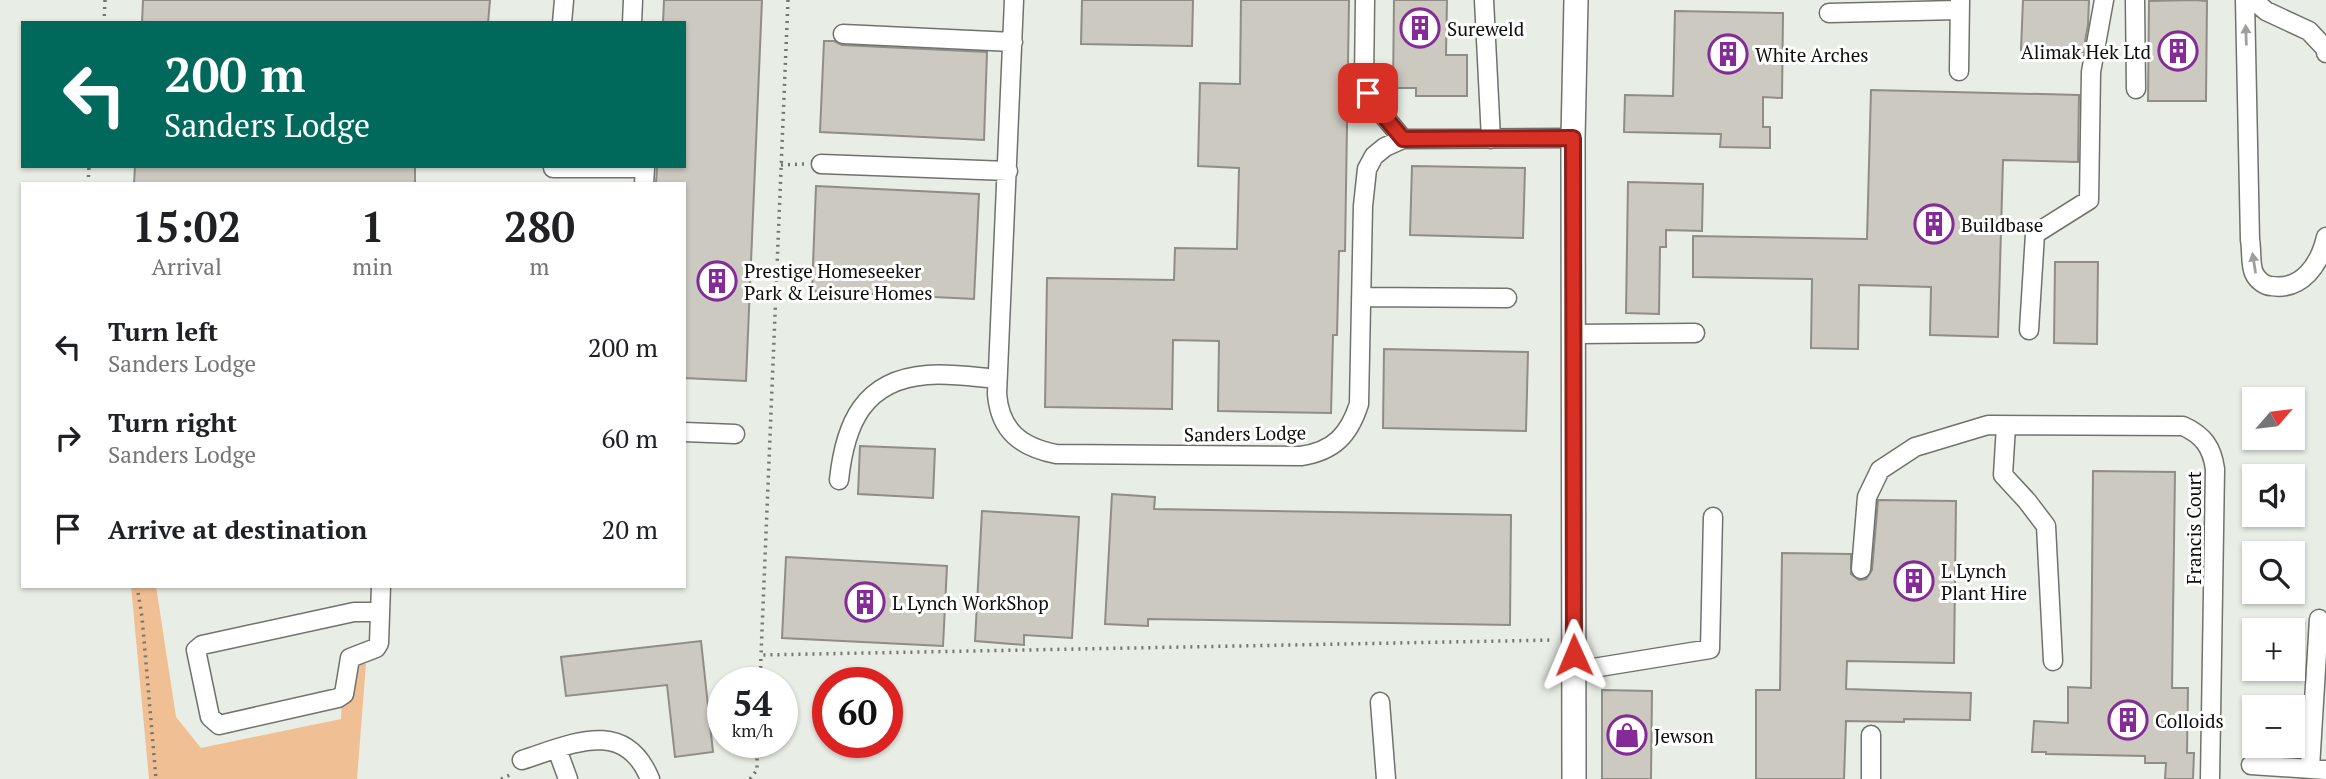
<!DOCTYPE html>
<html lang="en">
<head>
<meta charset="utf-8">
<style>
  :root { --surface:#fff; --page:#f6f6f6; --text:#202124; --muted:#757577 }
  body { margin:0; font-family:"PT Serif",serif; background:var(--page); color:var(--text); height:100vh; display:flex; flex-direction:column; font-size:26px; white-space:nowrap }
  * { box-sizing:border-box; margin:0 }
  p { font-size:23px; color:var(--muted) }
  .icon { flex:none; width:38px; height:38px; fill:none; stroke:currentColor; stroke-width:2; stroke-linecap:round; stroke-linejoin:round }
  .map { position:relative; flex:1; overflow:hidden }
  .panel { position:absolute; left:21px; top:182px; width:665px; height:406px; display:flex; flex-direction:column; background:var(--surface); border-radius:0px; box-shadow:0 2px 5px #0004 }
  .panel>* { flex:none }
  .top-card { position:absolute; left:21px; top:21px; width:665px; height:147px; border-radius:0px; box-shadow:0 2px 5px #0004; background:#00695c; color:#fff; overflow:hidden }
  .needle { width:46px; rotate:62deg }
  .controls { position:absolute; left:2242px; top:387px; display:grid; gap:14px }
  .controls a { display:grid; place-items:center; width:63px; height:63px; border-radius:0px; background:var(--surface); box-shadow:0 2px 5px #0004; font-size:35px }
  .speed { position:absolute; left:707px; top:667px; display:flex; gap:14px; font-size:35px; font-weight:700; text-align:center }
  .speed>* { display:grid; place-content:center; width:91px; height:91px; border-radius:50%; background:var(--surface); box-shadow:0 2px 5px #0004; line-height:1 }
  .speed small { font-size:18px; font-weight:400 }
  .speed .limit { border:10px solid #d22; background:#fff; color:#111 }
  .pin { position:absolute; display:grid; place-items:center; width:60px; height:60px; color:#fff; margin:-30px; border-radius:14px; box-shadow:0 4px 10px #0006 }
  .me { position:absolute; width:77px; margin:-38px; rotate:359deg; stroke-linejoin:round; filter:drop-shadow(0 0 5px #0008) }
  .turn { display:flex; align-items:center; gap:24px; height:147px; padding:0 28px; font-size:32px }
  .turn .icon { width:91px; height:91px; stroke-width:2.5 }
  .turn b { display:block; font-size:49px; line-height:60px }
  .eta { display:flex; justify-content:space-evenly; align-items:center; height:119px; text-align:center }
  .eta b { font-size:42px; font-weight:600; line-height:49px }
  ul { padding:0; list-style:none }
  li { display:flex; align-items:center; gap:21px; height:91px; padding:0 28px }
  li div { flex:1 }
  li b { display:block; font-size:26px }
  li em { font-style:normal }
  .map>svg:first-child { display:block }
</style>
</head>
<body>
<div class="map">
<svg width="2326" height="779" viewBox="0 0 2326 779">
  <rect width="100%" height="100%" fill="#e8ede5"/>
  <path fill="#f1bf94" d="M131,586H156L176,717L201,748L341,719L343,673L353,663L366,664L357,779H149Z"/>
  <path fill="#cbc9c0" stroke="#8f8d85" stroke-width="2" d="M143,0H490L488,23H142Z
    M664,0H762L746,381L684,378V184H656L657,166H684V23H663Z
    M1082,0H1193L1192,46L1081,44Z
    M1241,0H1349L1345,251H1339L1337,335H1333L1331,413L1218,411L1219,341L1173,340L1172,409L1045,407L1047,278L1174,280L1175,248L1237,249L1239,168L1198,166L1200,83L1240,84Z
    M1394,0H1447L1446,55H1467V96H1416V88H1393Z
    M2023,0H2089L2088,25L2083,52L2021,50Z
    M2194,0L2207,1L2206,101H2148L2149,1Z
    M1675,11L1783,13L1782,98L1763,97V127H1770V148L1720,147L1721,134L1624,132L1625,95L1673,96Z
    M824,41H834L842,45L987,52L984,140L820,132Z
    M1871,90L2079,95L2078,162L2003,160L1998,337L1930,335L1931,287L1859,285L1858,349L1811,348L1812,279L1693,277V236L1867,239Z
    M135,166H415V184H134Z
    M1412,166L1525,168L1523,238L1410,235Z
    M1628,182L1703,184L1702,231L1666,230V247H1660L1659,314L1626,313Z
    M816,186L979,194L974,299L812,291Z
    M2055,262H2098L2097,344L2054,343Z
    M1384,349L1528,352L1526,431L1383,428Z
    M860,446L935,449L933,498L858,494Z
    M2093,471L2175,472L2172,688H2188L2187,753H2194L2193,779H2165L2166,763H2145V756L2046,754V752H2032L2034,721L2068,723V687L2091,688Z
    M1112,494L1155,497L1154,509L1511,515L1510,625L1148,619V626L1105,624Z
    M1878,500L1956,501L1954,663L1847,661L1846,689L1971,693L1970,720L1904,719V722L1846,721L1844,779H1756V690H1780L1782,553L1851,554V574L1859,580L1866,579L1872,570Z
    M982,511L1079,517L1072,638L1024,635V645L975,641Z
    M786,557L947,566L943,646L782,638Z
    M701,641L713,752L675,757L667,685L566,696L561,657Z
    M1602,690L1652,691L1651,779H1602Z"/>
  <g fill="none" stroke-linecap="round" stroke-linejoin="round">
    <g stroke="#70736c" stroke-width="21">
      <path id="minor" d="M1014,0L997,394C1000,431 1021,447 1056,454L1301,456C1334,451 1349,435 1359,404L1363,206L1367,169L1374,156L1385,147L1403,139L1573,138
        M1365,0L1364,83L1379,110L1403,139
        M1484,0L1491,139
        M2135,0L2136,89
        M2245,0L2250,240C2252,249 2250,265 2254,273C2257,280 2265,286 2271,286C2302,291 2320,264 2326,237
        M2253,0L2266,11L2309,31L2326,49V53
        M1829,13L1958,10
        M562,23L564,0
        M632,23L633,0
        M843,34L1013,42
        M1959,71L1960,0
        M821,164L1008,171
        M553,168H645L644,184
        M1361,297L1507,298
        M2029,330L2035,234L2089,200L2091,72L2104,0
        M1574,334L1695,333
        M2006,426L2003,475L2027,501L2046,526L2053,661
        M684,432L735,434
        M839,480C845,424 863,380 927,375C950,373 974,377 997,379
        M1861,569L1867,497L1880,470L1915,447L1988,425L2183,426C2203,435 2212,447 2215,469L2210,779
        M380,612H354L202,645L196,650L210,717L219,725L338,698L344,694L350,658L376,648L379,643L381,586
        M1575,671L1710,649L1713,517
        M1380,702L1386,779
        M1871,735V779
        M557,749L568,779
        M522,760C570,745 624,716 650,779
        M2251,765L2326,770
        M2310,768L2319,619"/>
    </g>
    <g stroke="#70736c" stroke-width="26">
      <path id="major" d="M1574,779L1573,138L1576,0"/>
    </g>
    <path stroke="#747771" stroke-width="3.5" stroke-dasharray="2 5" stroke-linecap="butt" d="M788,0L761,655L1554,640
      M104,23L105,0
      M781,165L804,164
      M88,184L89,166
      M137,586L142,617L156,779
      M760,682L761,655
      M501,779L512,774
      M750,779L757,770V742"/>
    <use href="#minor" stroke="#fff" stroke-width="18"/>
    <use href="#major" stroke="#fff" stroke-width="23"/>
  </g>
  <defs><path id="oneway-solid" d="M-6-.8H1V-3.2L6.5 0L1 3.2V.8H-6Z" transform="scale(1.75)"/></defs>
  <g fill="#9e9f9d">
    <use href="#oneway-solid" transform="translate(2246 35) rotate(-92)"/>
    <use href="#oneway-solid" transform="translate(2254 263) rotate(-99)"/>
  </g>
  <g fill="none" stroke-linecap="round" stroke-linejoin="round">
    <g stroke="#8d1f18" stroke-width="18">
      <path id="route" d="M1368,93L1379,110L1403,139L1573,138L1574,655"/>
    </g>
    <use href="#route" stroke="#d93025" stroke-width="12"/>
  </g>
  <defs>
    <g id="building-ring" transform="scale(2.0125)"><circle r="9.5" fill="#fff" stroke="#852b97" stroke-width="1.5"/><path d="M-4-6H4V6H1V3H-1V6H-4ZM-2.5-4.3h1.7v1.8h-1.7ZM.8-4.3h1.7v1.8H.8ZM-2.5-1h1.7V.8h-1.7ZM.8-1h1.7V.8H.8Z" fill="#852b97"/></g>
    <g id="shop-ring" transform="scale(2.0125)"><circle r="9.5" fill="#fff" stroke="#852b97" stroke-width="1.5"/><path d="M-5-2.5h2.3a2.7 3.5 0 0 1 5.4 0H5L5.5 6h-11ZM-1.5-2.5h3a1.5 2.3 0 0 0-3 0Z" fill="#852b97"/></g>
  </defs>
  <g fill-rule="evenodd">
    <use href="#building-ring" x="1420" y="28"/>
    <use href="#building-ring" x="2178" y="51"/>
    <use href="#building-ring" x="1728" y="54"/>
    <use href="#building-ring" x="1934" y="224"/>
    <use href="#building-ring" x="717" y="281"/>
    <use href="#building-ring" x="1914" y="581"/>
    <use href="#building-ring" x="865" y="602"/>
    <use href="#building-ring" x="2128" y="720"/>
    <use href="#shop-ring" x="1627" y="735"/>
  </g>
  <g text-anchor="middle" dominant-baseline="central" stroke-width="6" stroke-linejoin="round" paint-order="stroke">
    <g font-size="19" fill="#0d0e0b" stroke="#fff" text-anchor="start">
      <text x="1447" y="28">Sureweld</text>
      <text x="2151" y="51" text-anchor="end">Alimak Hek Ltd</text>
      <text x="1755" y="54">White Arches</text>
      <text x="1961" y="224">Buildbase</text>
      <text x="744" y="270">Prestige Homeseeker<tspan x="744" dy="22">Park &amp; Leisure Homes</tspan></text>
      <text x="1941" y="570">L Lynch<tspan x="1941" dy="22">Plant Hire</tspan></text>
      <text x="892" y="602">L Lynch WorkShop</text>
      <text x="2155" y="720">Colloids</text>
      <text x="1654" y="735">Jewson</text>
    </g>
    <g font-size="19" fill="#0d0e0b" stroke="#fff">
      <text transform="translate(1245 433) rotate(-1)">Sanders Lodge</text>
      <text transform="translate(2193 528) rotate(-90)">Francis Court</text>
    </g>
  </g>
</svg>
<div class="controls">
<a><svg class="needle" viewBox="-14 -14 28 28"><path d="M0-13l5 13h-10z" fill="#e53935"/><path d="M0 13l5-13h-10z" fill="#757577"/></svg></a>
<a><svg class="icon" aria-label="sound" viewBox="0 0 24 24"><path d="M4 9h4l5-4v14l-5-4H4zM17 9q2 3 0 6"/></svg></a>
<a><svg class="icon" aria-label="search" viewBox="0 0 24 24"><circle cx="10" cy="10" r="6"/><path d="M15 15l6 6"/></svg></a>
<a>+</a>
<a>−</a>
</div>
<div class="speed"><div>54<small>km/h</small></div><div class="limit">60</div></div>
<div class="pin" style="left:1368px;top:93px;background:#d93025"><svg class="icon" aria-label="arrive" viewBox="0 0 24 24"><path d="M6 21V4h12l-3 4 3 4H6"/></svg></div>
<svg class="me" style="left:1574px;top:655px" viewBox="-20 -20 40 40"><path d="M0-17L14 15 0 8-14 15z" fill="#d93025" stroke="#fff" stroke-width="4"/></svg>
<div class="top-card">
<div class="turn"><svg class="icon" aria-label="left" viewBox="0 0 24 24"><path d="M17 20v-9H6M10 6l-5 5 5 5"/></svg><div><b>200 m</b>Sanders Lodge</div></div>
</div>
<section class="panel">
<div class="eta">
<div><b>15:02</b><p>Arrival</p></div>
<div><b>1</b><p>min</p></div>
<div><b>280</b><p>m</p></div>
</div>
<ul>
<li><svg class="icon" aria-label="left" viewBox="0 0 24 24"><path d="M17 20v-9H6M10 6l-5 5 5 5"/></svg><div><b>Turn left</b><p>Sanders Lodge</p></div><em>200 m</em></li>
<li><svg class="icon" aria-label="right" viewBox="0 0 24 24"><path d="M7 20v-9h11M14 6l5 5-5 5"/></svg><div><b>Turn right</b><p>Sanders Lodge</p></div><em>60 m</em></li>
<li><svg class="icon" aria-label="arrive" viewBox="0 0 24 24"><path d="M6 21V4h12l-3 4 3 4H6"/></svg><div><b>Arrive at destination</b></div><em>20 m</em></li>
</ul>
</section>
</div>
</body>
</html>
